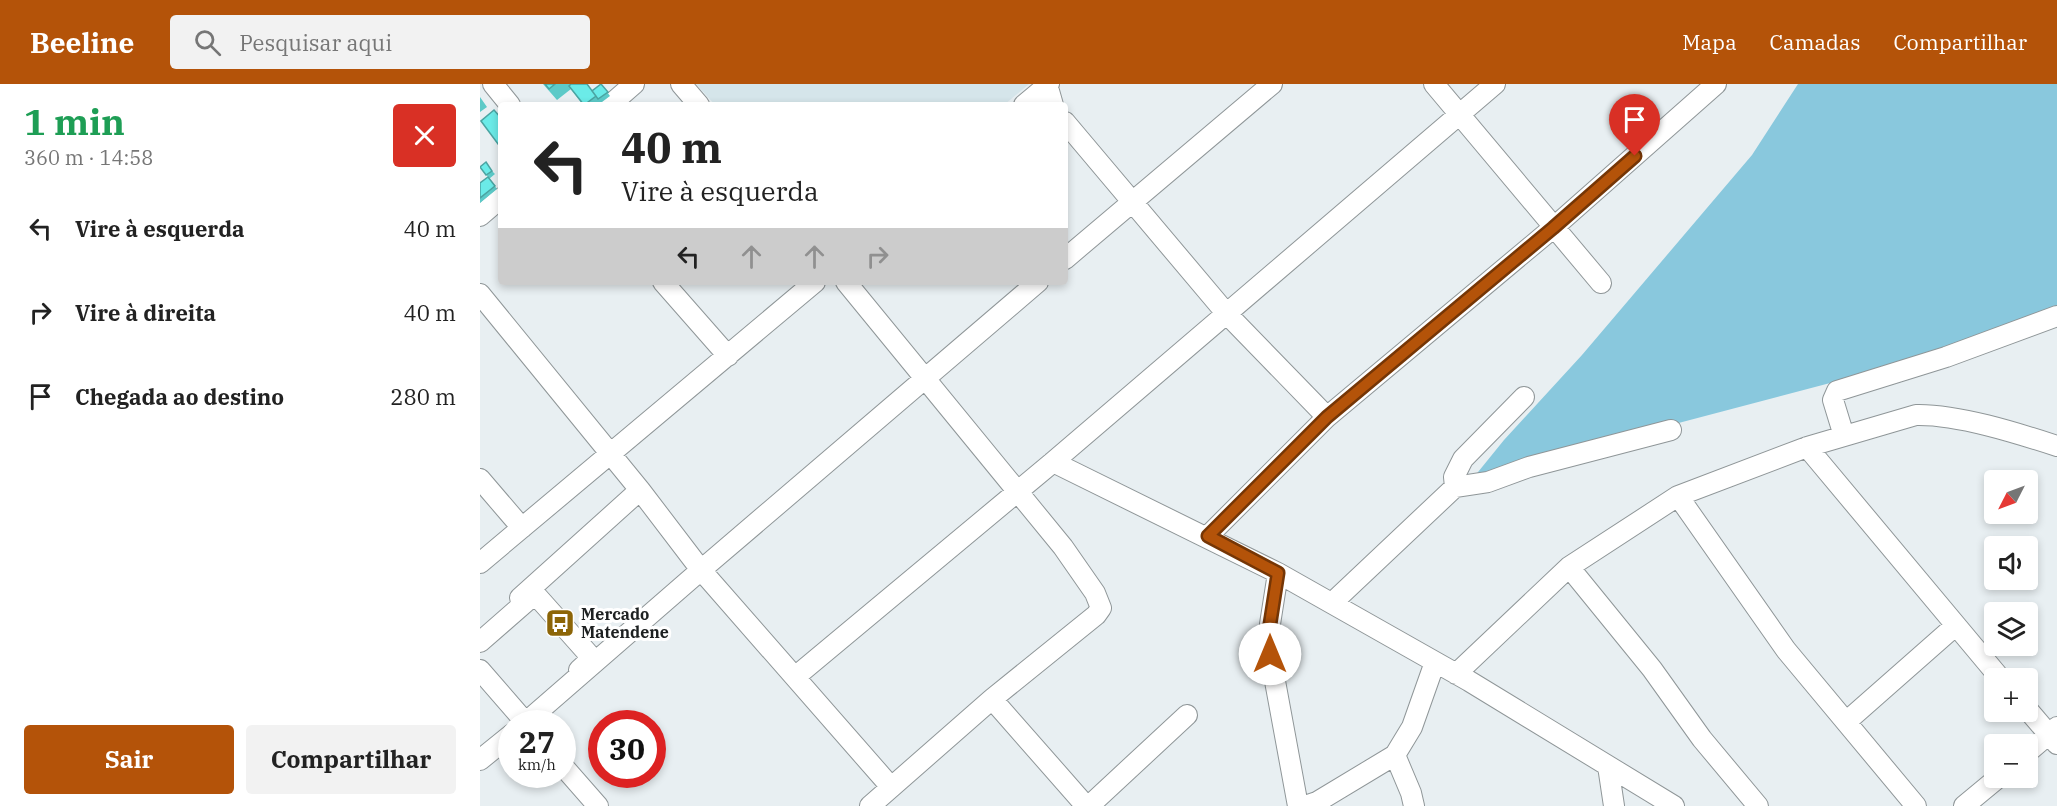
<!DOCTYPE html>
<html lang="pt">
<head>
<meta charset="utf-8">
<style>
  :root { --surface:#fff; --page:#f2f2f2; --text:#222; --muted:#767676; --accent:#b45309 }
  body { margin:0; font-family:"IBM Plex Serif",serif; background:var(--page); color:var(--text); height:100vh; display:flex; flex-direction:column; font-size:22px; white-space:nowrap }
  * { box-sizing:border-box; margin:0 }
  p { font-size:20px; color:var(--muted) }
  .icon { flex:none; width:33px; height:33px; fill:none; stroke:currentColor; stroke-width:2; stroke-linecap:round; stroke-linejoin:round }
  .map { position:relative; flex:1; overflow:hidden }
  .sheet { display:flex; flex-direction:column; background:var(--surface); width:480px }
  .sheet>* { flex:none }
  .banner { position:absolute; left:18px; top:18px; width:570px; height:183px; border-radius:6px; box-shadow:0 3px 9px #0003; background:#fff; color:var(--text); overflow:hidden }
  .needle { width:39px; rotate:228deg }
  .tools { position:absolute; left:1504px; top:386px; display:grid; gap:12px }
  .tools a { display:grid; place-items:center; width:54px; height:54px; border-radius:6px; background:var(--surface); box-shadow:0 3px 9px #0003; font-size:30px }
  .speed { position:absolute; left:18px; top:626px; display:flex; gap:12px; font-size:30px; font-weight:700; text-align:center }
  .speed>* { display:grid; place-content:center; width:78px; height:78px; border-radius:50%; background:var(--surface); box-shadow:0 3px 9px #0003; line-height:1 }
  .speed small { font-size:15px; font-weight:400 }
  .speed .limit { border:9px solid #d22; background:#fff; color:#111 }
  .pin { position:absolute; display:grid; place-items:center; width:51px; height:51px; color:#fff; margin:-62px -26px; border-radius:50% 50% 50% 0; rotate:-45deg; box-shadow:0 0 6px #0007 }
  .pin .icon { rotate:45deg }
  .me { position:absolute; width:66px; margin:-33px; rotate:0deg; stroke-linejoin:round; filter:drop-shadow(0 0 4px #0008) }
  .turn { display:flex; align-items:center; gap:21px; height:126px; padding:0 24px; font-size:27px }
  .turn .icon { width:78px; height:78px; stroke-width:2.5 }
  .turn b { display:block; font-size:42px; line-height:51px }
  .lanes { display:flex; align-items:center; height:57px; padding:0 24px; background:#0003; justify-content:center; gap:30px; direction:ltr }
  .lanes .off { opacity:.35 }
  .round { display:grid; place-items:center; flex:none; width:63px; height:63px; border-radius:6px; background:var(--page) }
  .headline { display:flex; align-items:center; justify-content:space-between; height:102px; padding:0 24px }
  h1 { font-size:36px; font-weight:800; line-height:45px; color:#1e9e55 }
  .primary-button { display:flex; gap:12px; margin-top:auto; padding:12px 24px }
  .primary-button a { flex:1; height:69px; border-radius:6px; background:var(--accent); color:#fff; font-size:24px; font-weight:800; line-height:69px; text-align:center }
  .primary-button a+a { background:var(--page); color:var(--text) }
  ul { padding:0; list-style:none }
  li { display:flex; align-items:center; gap:18px; height:84px; padding:0 24px }
  li div { flex:1 }
  li b { display:block; font-size:22px }
  li em { font-style:normal }
  header { display:flex; align-items:center; gap:36px; box-sizing:border-box; height:84px; padding:0 30px; background:var(--accent); color:#fff }
  header strong { font-size:28px }
  nav { display:flex; gap:33px; margin-inline-start:auto; font-size:21px }
  .search { width:420px; height:54px; background:var(--page); display:flex; align-items:center; gap:15px; box-sizing:border-box; padding:0 21px; border-radius:6px; color:var(--muted); font-size:22px }
  main { display:flex; flex:1; min-height:0 }
  .map>svg:first-child { display:block }
</style>
</head>
<body>
<header>
<strong>Beeline</strong>
<div class="search"><svg class="icon" aria-label="search" viewBox="0 0 24 24"><circle cx="10" cy="10" r="6"/><path d="M15 15l6 6"/></svg>Pesquisar aqui</div>
<nav><a>Mapa</a><a>Camadas</a><a>Compartilhar</a></nav>
</header>
<main>
<section class="sheet">
<div class="headline"><div><h1>1 min</h1><p>360 m · 14:58</p></div><a class="round" style="background:#d93025;color:#fff"><svg class="icon" aria-label="close" viewBox="0 0 24 24"><path d="M6 6l12 12M18 6L6 18"/></svg></a></div>
<ul>
<li><svg class="icon" aria-label="left" viewBox="0 0 24 24"><path d="M17 20v-9H6M10 6l-5 5 5 5"/></svg><div><b>Vire à esquerda</b></div><em>40 m</em></li>
<li><svg class="icon" aria-label="right" viewBox="0 0 24 24"><path d="M7 20v-9h11M14 6l5 5-5 5"/></svg><div><b>Vire à direita</b></div><em>40 m</em></li>
<li><svg class="icon" aria-label="arrive" viewBox="0 0 24 24"><path d="M6 21V4h12l-3 4 3 4H6"/></svg><div><b>Chegada ao destino</b></div><em>280 m</em></li>
</ul>
<div class="primary-button"><a>Sair</a><a>Compartilhar</a></div>
</section>
<div class="map">
<svg width="1577" height="722" viewBox="0 0 1577 722">
  <rect width="100%" height="100%" fill="#e8eff2"/>
  <path fill="#d5e5ea" d="M216,0H549L524,21H235Z"/>
  <path fill="#89c8dd" d="M1318,0H1577V227L1426,279L994,393L1024,356L1102,271L1272,71Z"/>
  <g fill="none" stroke-linecap="round" stroke-linejoin="round">
    <g stroke="#8f9698" stroke-width="22">
      <path id="minor" d="M13,0L30,21
        M201,0L219,21
        M567,0L573,21
        M954,0L1121,199
        M130,21L154,0
        M544,21L569,0
        M585,38L746,229L847,333
        M0,132L21,114
        M585,175L792,0
        M183,198L248,272
        M366,198L583,463L615,509L621,524L616,531L512,615L390,722
        M0,210L160,406L221,486L45,639
        M1364,352L1353,316L1357,307L1466,273L1577,232
        M1327,363L1520,594
        M573,378L798,489L989,597L1194,722
        M0,395L42,444
        M975,403L974,393L983,375L1044,313
        M1198,412L1306,566L1436,722
        M728,452L847,333L1073,144L1236,0
        M0,479L335,198
        M1089,483L1172,585L1222,655L1278,722
        M798,489L790,540V570L818,722
        M40,514L160,406
        M852,519L975,403L1008,398L1049,383L1191,346
        M0,558L55,510L112,574L99,586
        M0,586L46,639
        M976,590L1089,483L1198,412L1327,363L1436,331C1477,330 1537,349 1577,362
        M315,593L573,378L1015,0
        M512,615L606,722
        M1548,626L1577,660
        M1366,638L1475,542
        M1548,668L1577,643
        M915,671L931,709L934,722
        M0,676L32,650
        M82,681L118,722
        M1128,682L1134,722
        M411,703L221,486L558,198
        M609,722L707,631
        M825,722L837,718L915,671L932,643L955,578
        M1484,722L1519,693"/>
    </g>
    <use href="#minor" stroke="#fff" stroke-width="20"/>
  </g>
  <path fill="#5ccac8" d="M63,0H107L112,7L121,0L130,12L118,21H103L91,5L77,16Z
    M0,13L7,23L0,28Z
    M0,83L12,87L15,90L9,95L17,105L0,119V99L8,93Z"/>
  <path fill="#6bebe8" stroke="#4ba4a2" stroke-width="1.5" d="M65,0H75L69,5Z
    M91,0H107L116,12L104,21L89,2Z
    M121,0L128,8L118,15L112,7Z
    M14,26L21,34V64L1,37Z
    M6,78L12,87L6,91L0,83Z
    M8,93L15,102L0,114V99Z"/>
  <g fill="none" stroke-linecap="round" stroke-linejoin="round">
    <g stroke="#753606" stroke-width="15">
      <path id="route" d="M790,570V540L798,489L728,452L847,333L1073,144L1155,72"/>
    </g>
    <use href="#route" stroke="#b45309" stroke-width="10"/>
  </g>
  <defs>
    <g id="bus-square" transform="scale(1.5)"><rect x="-9" y="-9" width="18" height="18" rx="4" fill="#8c6507" stroke="#fff"/><path d="M-5-6H5V4H4V6H2V4H-2V6H-4V4H-5ZM-3.5-4V0h7V-4ZM-3.5 1.2v1.5H-2V1.2ZM2 1.2v1.5H3.5V1.2Z" fill="#fff"/></g>
  </defs>
  <g fill-rule="evenodd">
    <use href="#bus-square" x="80" y="539"/>
  </g>
  <g text-anchor="middle" dominant-baseline="central" stroke-width="6" stroke-linejoin="round" paint-order="stroke">
    <g font-size="16" font-weight="bold" fill="#1d2021" stroke="#fff" text-anchor="start">
      <text x="101" y="530">Mercado<tspan x="101" dy="18">Matendene</tspan></text>
    </g>
  </g>
</svg>
<div class="tools">
<a><svg class="needle" viewBox="-14 -14 28 28"><path d="M0-13l5 13h-10z" fill="#e53935"/><path d="M0 13l5-13h-10z" fill="#767676"/></svg></a>
<a><svg class="icon" aria-label="sound" viewBox="0 0 24 24"><path d="M4 9h4l5-4v14l-5-4H4zM17 9q2 3 0 6"/></svg></a>
<a><svg class="icon" aria-label="layers" viewBox="0 0 24 24"><path d="M12 4l9 5-9 5-9-5zM3 14l9 5 9-5"/></svg></a>
<a>+</a>
<a>−</a>
</div>
<div class="speed"><div>27<small>km/h</small></div><div class="limit">30</div></div>
<div class="pin" style="left:1155px;top:72px;background:#d93025"><svg class="icon" aria-label="arrive" viewBox="0 0 24 24"><path d="M6 21V4h12l-3 4 3 4H6"/></svg></div>
<svg class="me" style="left:790px;top:570px" viewBox="-20 -20 40 40"><circle r="19" fill="#fff"/><path d="M0-13L10 11 0 6-10 11z" fill="#b45309"/></svg>
<div class="banner">
<div class="turn"><svg class="icon" aria-label="left" viewBox="0 0 24 24"><path d="M17 20v-9H6M10 6l-5 5 5 5"/></svg><div><b>40 m</b>Vire à esquerda</div></div>
<div class="lanes"><svg class="icon" aria-label="left" viewBox="0 0 24 24"><path d="M17 20v-9H6M10 6l-5 5 5 5"/></svg><svg class="icon off" aria-label="ahead" viewBox="0 0 24 24"><path d="M12 20V5M6 11l6-6 6 6"/></svg><svg class="icon off" aria-label="ahead" viewBox="0 0 24 24"><path d="M12 20V5M6 11l6-6 6 6"/></svg><svg class="icon off" aria-label="right" viewBox="0 0 24 24"><path d="M7 20v-9h11M14 6l5 5-5 5"/></svg></div>
</div>
</div>
</main>
</body>
</html>
